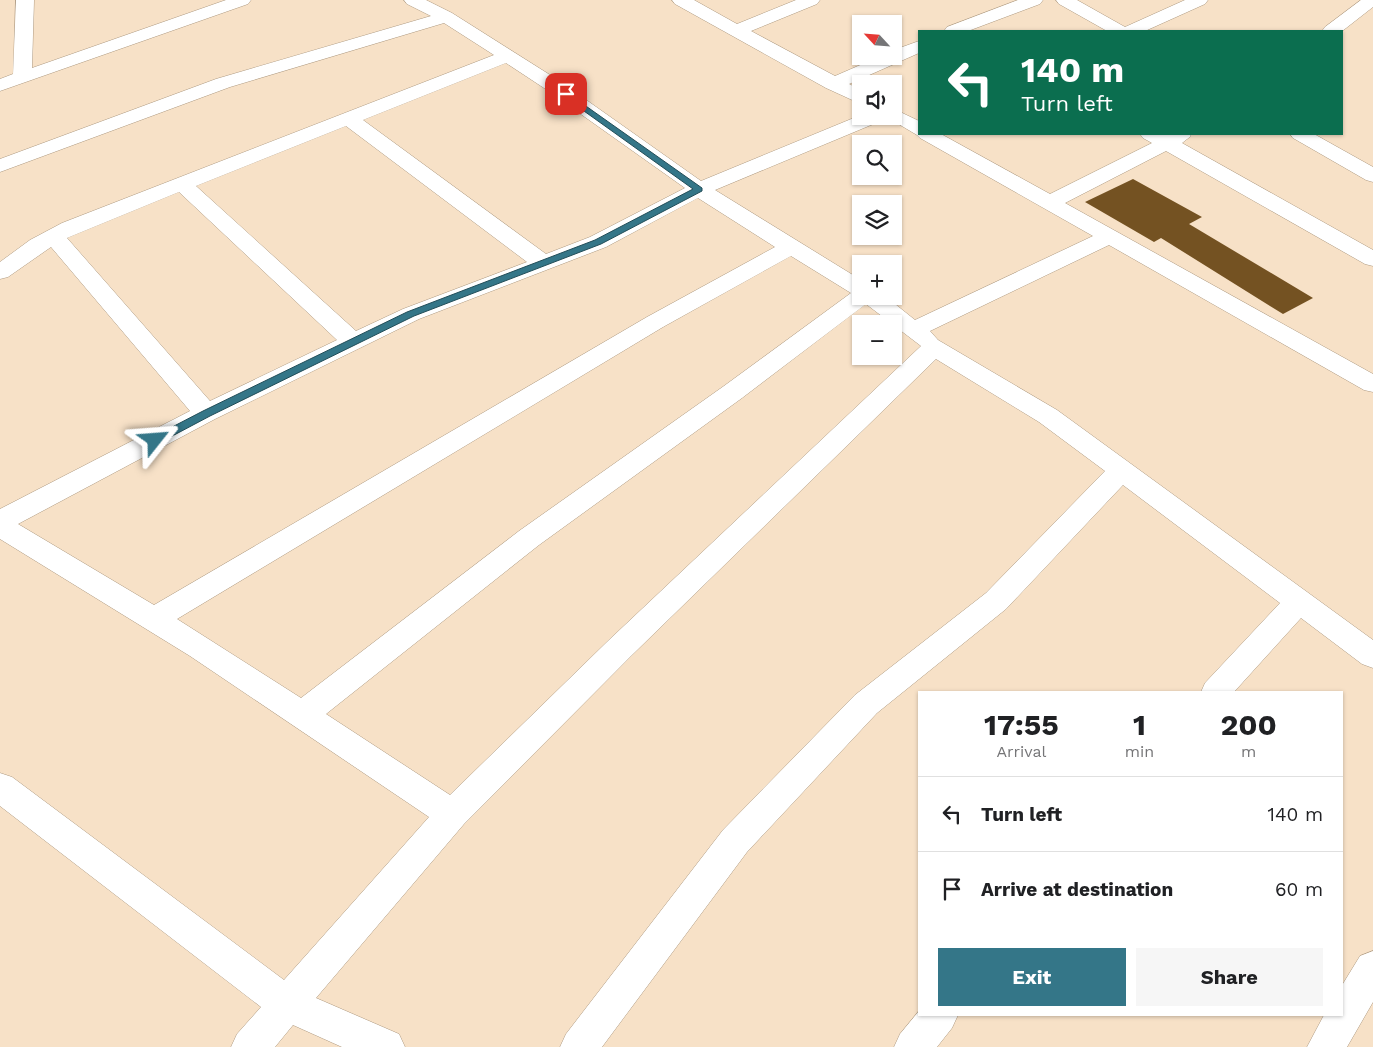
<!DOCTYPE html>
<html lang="en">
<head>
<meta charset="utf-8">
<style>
  :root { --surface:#fff; --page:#f6f6f6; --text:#202124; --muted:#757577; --line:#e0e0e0; --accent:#347688 }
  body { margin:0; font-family:"Work Sans",sans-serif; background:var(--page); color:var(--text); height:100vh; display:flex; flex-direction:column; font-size:19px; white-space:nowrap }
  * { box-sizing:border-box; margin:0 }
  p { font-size:16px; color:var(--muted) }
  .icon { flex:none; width:28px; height:28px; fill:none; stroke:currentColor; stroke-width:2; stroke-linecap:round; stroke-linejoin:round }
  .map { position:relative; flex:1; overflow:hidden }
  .side { position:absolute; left:918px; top:691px; width:425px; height:325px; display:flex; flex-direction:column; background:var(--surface); border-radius:0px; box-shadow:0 1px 4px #0004 }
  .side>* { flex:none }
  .banner { position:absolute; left:918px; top:30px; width:425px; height:105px; border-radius:0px; box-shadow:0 1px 4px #0004; background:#0b6e4f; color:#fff; overflow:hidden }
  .needle { width:32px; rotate:296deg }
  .controls { position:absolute; left:852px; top:15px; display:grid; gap:10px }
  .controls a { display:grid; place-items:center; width:50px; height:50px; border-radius:0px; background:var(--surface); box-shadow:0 1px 4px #0004; font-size:25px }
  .pin { position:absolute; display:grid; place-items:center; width:42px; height:42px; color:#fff; margin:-21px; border-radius:10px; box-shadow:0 2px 8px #0006 }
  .me { position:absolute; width:55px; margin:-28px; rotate:62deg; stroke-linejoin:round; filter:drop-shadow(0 0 4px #0008) }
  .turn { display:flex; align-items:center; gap:18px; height:105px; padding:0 20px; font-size:22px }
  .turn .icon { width:65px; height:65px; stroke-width:2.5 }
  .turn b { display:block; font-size:35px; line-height:42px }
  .eta { display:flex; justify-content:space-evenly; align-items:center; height:85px; text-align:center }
  .eta b { font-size:30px; font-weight:700; line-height:35px }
  .button { display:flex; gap:10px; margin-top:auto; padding:10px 20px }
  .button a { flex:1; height:58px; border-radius:0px; background:var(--accent); color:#fff; font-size:20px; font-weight:700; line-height:58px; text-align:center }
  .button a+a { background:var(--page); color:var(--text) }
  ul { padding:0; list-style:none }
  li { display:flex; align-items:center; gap:15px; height:75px; padding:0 20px; border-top:1px solid var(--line) }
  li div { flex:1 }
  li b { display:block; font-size:19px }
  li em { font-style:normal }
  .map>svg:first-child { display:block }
</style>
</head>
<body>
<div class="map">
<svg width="1373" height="1047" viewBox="0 0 1373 1047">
  <rect width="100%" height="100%" fill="#f7e1c7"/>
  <path fill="#745222" d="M1133,179L1202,217L1189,224L1313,298L1283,314L1161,238L1154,242L1085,202Z"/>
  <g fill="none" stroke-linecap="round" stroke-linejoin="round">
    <g stroke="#ad9980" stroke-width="1">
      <path id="minor" d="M16,0H34L32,68L226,0H251L248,4L0,91V79L13,74Z
        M404,0H426L452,13L558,80L701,181L861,115L894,116V109L919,121V134H941L1050,194L1152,143L1143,138L1140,134L1167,135L1189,134L1191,136L1182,143L1373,250V266L1365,264L1166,151L1065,203L1373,374V392L1364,390L1109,245L930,331L938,340L1057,410L1373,640V668L1362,664L1301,618L1234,692H1201L1205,683L1280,603L1123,485L1006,609L877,713L747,852L602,1047H560L566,1034L723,830L855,695L986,593L1105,471L1039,422L936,359L631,656L464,824L316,998L399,1034L405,1047H342L293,1025L275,1047H231L237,1034L261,1007L0,806V773L12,777L284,980L429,817L190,656L0,539V509L190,411L51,247L8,277L0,279V262L30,240L62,223L494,55L444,23L230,87L0,172V159L216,79L431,16L407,4ZM506,63L544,88L685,188L590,237L546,254L363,120ZM885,116L917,135L920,138L1093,236L915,320L885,296H861V280L715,190L883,120ZM346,126L527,262L403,309L356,331L196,186ZM179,192L337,340L210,401L67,238ZM698,198L775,247L647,317L154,605L18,524L215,419L419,319L606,247ZM791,256L851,293L724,386L519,531L301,698L177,619L663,327ZM866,304L921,346L609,640L450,795L326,714L539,545L742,398Z
        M672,0H694L737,24L796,0H820L817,4L751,31L835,76L881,56H894V50L919,41V53L849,84L861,90V104L826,88L675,4Z
        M1018,0H1043L1040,4L968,31H944L947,27Z
        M1056,0H1077L1125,27L1185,0H1208L1205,4L1145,31H1107L1059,4Z
        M1361,0H1373V7L1341,32L1322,31L1325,27Z
        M1290,134H1314L1373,167V182L1366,180L1293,138Z
        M1373,951V1002L1347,1047H1307L1324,1015H1341V987L1360,956Z
        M919,1011V1015H958L952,1028L937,1047H894L900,1034Z"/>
    </g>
    <use href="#minor" fill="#fff" fill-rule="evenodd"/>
  </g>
  <path fill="#347688" stroke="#224d58" d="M566,92L702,188V191L601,244L414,316L210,416L159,443H151L150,440L151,438L203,411L407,312L595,240L693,189L563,96L562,94Z"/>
</svg>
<div class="controls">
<a><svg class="needle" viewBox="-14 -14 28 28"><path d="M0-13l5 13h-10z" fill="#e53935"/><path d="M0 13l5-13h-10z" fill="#757577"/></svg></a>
<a><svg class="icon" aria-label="sound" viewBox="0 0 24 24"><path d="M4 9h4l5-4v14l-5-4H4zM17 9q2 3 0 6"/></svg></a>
<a><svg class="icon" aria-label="search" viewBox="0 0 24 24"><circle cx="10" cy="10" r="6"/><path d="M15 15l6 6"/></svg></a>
<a><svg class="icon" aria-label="layers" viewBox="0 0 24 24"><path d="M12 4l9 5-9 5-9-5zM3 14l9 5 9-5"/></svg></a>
<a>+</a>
<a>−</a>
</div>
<div class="pin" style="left:566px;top:94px;background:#d93025"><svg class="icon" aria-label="arrive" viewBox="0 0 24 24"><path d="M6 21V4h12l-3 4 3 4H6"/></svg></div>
<svg class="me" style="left:155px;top:440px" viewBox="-20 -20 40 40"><path d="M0-17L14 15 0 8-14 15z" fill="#347688" stroke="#fff" stroke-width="4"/></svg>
<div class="banner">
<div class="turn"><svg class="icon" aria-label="left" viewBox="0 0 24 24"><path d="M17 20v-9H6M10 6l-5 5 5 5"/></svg><div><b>140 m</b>Turn left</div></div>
</div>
<section class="side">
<div class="eta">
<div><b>17:55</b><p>Arrival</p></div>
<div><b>1</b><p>min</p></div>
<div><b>200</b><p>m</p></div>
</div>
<ul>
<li><svg class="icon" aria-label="left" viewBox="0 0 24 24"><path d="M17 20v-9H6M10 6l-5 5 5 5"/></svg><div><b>Turn left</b></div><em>140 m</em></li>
<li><svg class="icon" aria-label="arrive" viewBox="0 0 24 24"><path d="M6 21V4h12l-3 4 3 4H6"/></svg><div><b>Arrive at destination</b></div><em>60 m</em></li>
</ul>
<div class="button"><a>Exit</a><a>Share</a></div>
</section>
</div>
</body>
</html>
